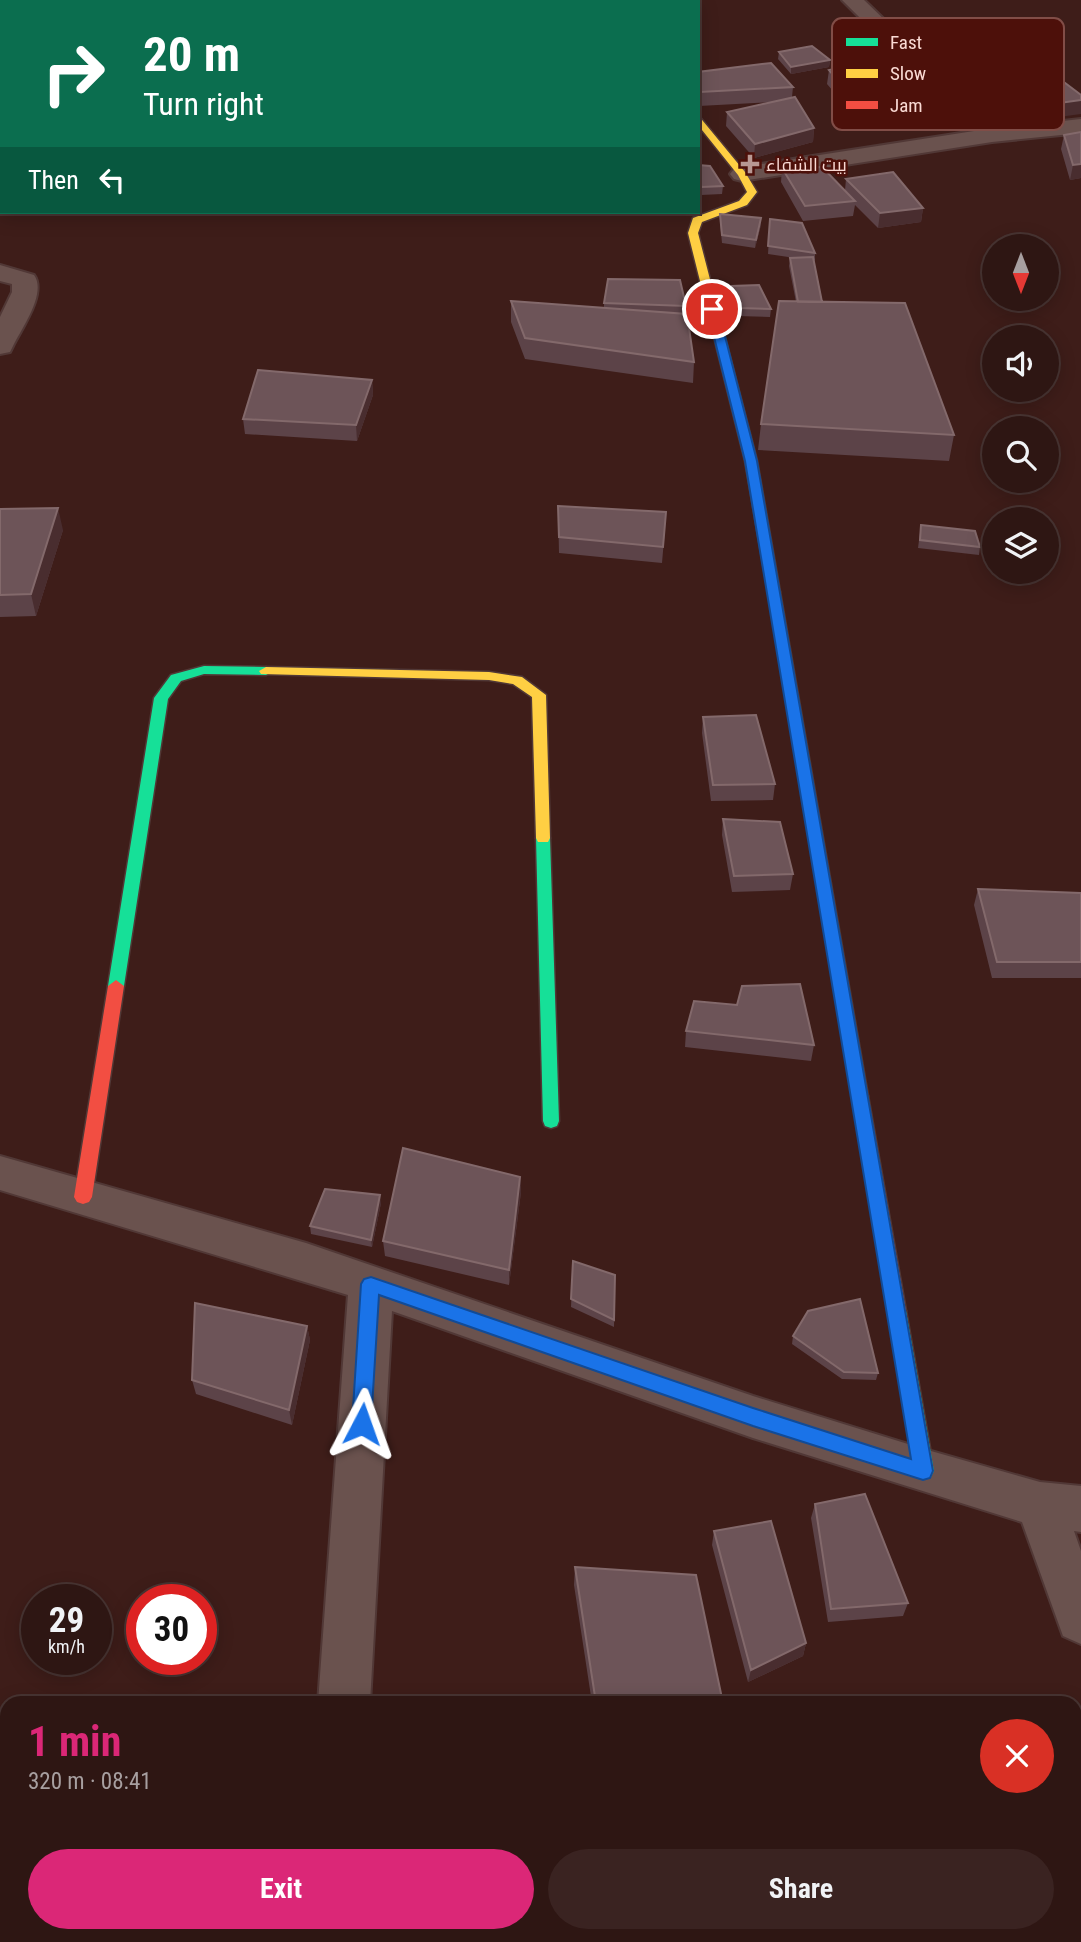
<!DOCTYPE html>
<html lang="en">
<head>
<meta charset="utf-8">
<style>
  :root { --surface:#2e1613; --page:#3a2321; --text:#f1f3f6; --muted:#a79fa0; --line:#493533; --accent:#db2777 }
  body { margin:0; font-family:"Roboto Condensed",Cairo,sans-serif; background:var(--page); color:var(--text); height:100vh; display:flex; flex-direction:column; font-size:26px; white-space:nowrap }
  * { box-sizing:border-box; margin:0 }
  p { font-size:23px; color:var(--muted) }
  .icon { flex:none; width:38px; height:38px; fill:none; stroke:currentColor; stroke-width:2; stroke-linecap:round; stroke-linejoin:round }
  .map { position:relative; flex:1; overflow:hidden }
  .side { position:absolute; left:0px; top:1696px; width:1082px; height:247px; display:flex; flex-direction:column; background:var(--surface); border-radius:21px 21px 0 0; box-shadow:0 4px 18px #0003,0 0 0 2px var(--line) }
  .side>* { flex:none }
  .guide { position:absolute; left:0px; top:0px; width:700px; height:214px; box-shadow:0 4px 18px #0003,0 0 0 2px var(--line); background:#0b6e4f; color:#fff; overflow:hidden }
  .needle { width:46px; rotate:180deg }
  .tools { position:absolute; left:982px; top:234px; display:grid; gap:14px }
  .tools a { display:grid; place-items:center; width:77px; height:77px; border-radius:50%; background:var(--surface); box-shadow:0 4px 18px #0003,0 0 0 2px var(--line); font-size:35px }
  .speed { position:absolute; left:21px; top:1584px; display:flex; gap:14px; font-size:35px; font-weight:700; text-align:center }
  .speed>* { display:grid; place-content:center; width:91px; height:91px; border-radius:50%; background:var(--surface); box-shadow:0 4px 18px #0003,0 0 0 2px var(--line); line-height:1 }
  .speed small { font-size:18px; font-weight:400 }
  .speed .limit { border:10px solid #d22; background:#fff; color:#111 }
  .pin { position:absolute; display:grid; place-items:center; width:60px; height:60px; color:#fff; margin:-30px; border:4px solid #fff; border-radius:50%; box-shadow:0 2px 7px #0007 }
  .me { position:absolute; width:77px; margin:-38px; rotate:4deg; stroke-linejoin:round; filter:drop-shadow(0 0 5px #0008) }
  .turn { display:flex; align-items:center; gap:24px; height:147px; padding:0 28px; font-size:32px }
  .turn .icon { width:91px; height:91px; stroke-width:2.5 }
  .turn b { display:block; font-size:49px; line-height:60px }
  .then { display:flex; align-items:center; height:66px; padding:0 28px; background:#0003; gap:14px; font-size:26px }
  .round { display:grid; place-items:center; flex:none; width:74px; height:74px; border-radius:37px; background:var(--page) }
  .headline { display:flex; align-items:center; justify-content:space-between; height:119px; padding:0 28px }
  h1 { font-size:42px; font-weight:700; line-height:52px; color:var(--accent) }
  .button { display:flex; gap:14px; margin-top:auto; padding:14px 28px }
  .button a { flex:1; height:80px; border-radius:42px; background:var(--accent); color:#fff; font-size:28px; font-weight:700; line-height:80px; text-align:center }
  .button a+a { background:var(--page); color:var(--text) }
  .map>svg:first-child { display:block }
</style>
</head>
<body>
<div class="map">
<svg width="1081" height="1942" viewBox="0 0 1081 1942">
  <rect width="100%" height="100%" fill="#3e1d19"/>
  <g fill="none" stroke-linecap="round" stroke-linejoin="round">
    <g stroke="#513836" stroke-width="4">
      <path id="street" d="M597,0H618L619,2H598Z
        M842,0H864L997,128L1081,119V133L992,142L742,181L734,179L730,174L734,169L742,167L974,131Z
        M0,265L34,275C47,293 22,328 13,346L10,352L0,354V317L12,292V284L0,281Z
        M0,1156L306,1243L753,1396L924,1449L1040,1482L1081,1486V1532L1074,1531L1081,1551V1644L1063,1636L1022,1522L753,1438L392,1311L370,1703H318L348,1295L0,1190Z
        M301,1936H357L356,1942H300Z"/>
    </g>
    <g stroke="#513836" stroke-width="3">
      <path id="fast" d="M774,588L780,592L868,1096L866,1101H854L852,1096L768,592Z
        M204,666L266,667L273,671L266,675L204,674L181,681L168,699L124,986L116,992L108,986L154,698L171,675Z
        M543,833L550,838L559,1121L557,1126L551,1128L545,1126L543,1121L536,838Z
        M897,1303L903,1305L906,1311L934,1471L931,1477L924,1480L917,1477L914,1471L888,1311L891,1305Z"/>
    </g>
    <g stroke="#513836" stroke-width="3">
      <path id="slow" d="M698,115L745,172L757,192L747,205L702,222L698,233L757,461L780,592L774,596L768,592L745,461L688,233L693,218L739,201L747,192L738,175L698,125Z
        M266,667L489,672L522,677L546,695L550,838L548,842H538L536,838L532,697L513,684L489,680L261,674L259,671Z"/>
    </g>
    <g stroke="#513836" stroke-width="3">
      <path id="jam" d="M116,980L124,986L92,1197L89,1202L83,1204L77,1202L74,1197L108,986Z
        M860,1089L866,1091L868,1096L906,1311L903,1317L897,1319L891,1317L888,1311L852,1096L854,1091Z"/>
    </g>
    <use href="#street" fill="#6a524e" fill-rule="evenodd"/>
    <use href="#fast" fill="#16e098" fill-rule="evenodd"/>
    <use href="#slow" fill="#ffcf43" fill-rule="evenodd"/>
    <use href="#jam" fill="#f24e42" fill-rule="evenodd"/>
  </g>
  <path fill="#5c4348" d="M779,52L830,60L829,67L791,74L778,59Z
    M829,70L910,100L851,112L827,84Z
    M1048,70L999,125L968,92L971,78Z
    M698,72L793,87L792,97L814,128L813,142L754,158L726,126L727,112L774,102L699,106L698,104Z
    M1081,132V178L1070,180L1061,149L1064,135Z
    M698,165L723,186L722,194L701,195L698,189Z
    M782,168L845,190L846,179L923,208L921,222L878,228L855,205L853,216L803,221L781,182Z
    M720,214L761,225L755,248L722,243L720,222Z
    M770,219L815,253V261L814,260L822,302L954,435L949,461L758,450L761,424L796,302L789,266L790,258H795L768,254Z
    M732,286L771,309L770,317L737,316L732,294Z
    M511,301L604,308V303L686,306L685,314L694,362L693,383L525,359L511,322Z
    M372,380L373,395L357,441L245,434L243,419Z
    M558,506L665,528L662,563L559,553Z
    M0,509L63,530L36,616L0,617Z
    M921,525L980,547L979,555L918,548Z
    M703,717L775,784L773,800L711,801L702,733Z
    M723,819L793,874L790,890L732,892L722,835Z
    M978,889L1081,893V978H992L974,905Z
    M686,1031L814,1045L811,1061L685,1047Z
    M520,1177L521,1192L509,1285L385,1256L383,1241Z
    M381,1203L372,1247L311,1234L310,1226Z
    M573,1261L615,1275L614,1327L571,1307Z
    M307,1326L310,1340L292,1425L196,1394L192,1380Z
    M793,1336L878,1373L876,1380L842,1379L792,1344Z
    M815,1504L908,1603L903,1616L828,1622L811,1518Z
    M714,1531L806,1643L803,1656L748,1682L712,1545Z
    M575,1567L723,1703H592L574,1585Z
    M872,1936H1074L1081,1942H873Z"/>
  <path fill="#492d2f" d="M830,60L829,67L791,74V67Z
    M912,86L910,100L851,112L853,98Z
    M1081,100V114L999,125L1002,111Z
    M814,128L813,142L754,158L755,144Z
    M1081,164V178L1070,180L1073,165Z
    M923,208L921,222L878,228L880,213Z
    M761,218V225L755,248L756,240Z
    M372,380L373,395L357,441L356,425Z
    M58,508L63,530L36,616L31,594Z
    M520,1177L521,1192L509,1285V1270Z
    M380,1195L381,1203L372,1247L371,1240Z
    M307,1326L310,1340L292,1425L289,1410Z
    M806,1643L803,1656L748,1682L751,1670Z"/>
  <path fill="#6d5458" stroke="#83696b" stroke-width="2" d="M475,0H532L533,2H475Z
    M812,46L830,60L791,67L779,52Z
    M865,62L912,86L853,98L829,70Z
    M771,63L793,87L700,92L698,88V72Z
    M1048,70L1081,95V100L1002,111L971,78Z
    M795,97L814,128L755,144L727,112Z
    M1081,132V164L1073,165L1064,135Z
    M698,165L710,166L723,186L702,187L698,181Z
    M822,167L855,201L805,206L782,168Z
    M893,172L923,208L880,213L846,179Z
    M720,214L761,218L756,240L722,235Z
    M770,219L802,223L815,253L768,246Z
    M813,257L822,302H798L790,258Z
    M608,279L680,280L686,306L604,303Z
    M759,285L771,309L738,308L732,286Z
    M511,301L687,314L694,362L525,338Z
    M779,301L905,303L954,435L761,424Z
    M258,370L372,380L356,425L243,419Z
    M558,506L666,512L663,547L559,537Z
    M58,508L31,594L0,595V509Z
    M921,525L975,531L980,547L920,540Z
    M756,715L775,784L713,785L703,717Z
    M723,819L780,822L793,874L734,876Z
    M978,889L1081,893V962H997Z
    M800,984L814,1045L686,1031L694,1001L737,1005L742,986Z
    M403,1148L520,1177L509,1270L383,1241Z
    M325,1189L380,1195L371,1240L310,1226Z
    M573,1261L615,1275L614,1320L571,1299Z
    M860,1299L878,1373L844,1372L793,1336L808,1311Z
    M195,1303L307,1326L289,1410L192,1380Z
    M865,1494L908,1603L831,1609L815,1504Z
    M771,1521L806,1643L751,1670L714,1531Z
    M575,1567L696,1575L723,1703H596Z
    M1074,1778H1081V1942H881L880,1936H1074Z"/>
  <path fill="#1a73e8" stroke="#114b97" stroke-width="2" d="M712,306L718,309L757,461L933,1471L930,1478L923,1480L753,1426L379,1295L371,1424L369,1430L362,1433L355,1430L352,1424L361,1284L364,1279L371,1277L753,1408L911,1459L745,461L707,309Z"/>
  <path fill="#b89893" stroke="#4d100a" stroke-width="2.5" d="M746.5 153.5h7v7h7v7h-7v7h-7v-7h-7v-7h7z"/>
  <g text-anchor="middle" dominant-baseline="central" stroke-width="5" stroke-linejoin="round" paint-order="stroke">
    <g font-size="18" fill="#fadad4" stroke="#4d100a" text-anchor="start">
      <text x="766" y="164">بيت الشفاء</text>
    </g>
  </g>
  <rect x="832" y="18" width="232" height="112" rx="10" fill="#4d100a" stroke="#814d47" stroke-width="2"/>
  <rect x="846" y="38" width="32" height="8" fill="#16e098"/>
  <rect x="846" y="69" width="32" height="9" fill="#ffcf43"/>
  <rect x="846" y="101" width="32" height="8" fill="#f24e42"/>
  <g font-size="19" fill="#fadad4">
    <text x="890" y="49">Fast</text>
    <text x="890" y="80">Slow</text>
    <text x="890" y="112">Jam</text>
  </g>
</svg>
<div class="tools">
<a><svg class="needle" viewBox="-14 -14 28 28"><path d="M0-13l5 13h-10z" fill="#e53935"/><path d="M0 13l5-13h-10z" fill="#a79fa0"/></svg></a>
<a><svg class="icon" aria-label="sound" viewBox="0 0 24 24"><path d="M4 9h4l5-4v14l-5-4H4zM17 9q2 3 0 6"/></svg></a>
<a><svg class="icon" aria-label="search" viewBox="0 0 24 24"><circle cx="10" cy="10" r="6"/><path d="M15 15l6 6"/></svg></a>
<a><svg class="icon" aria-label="layers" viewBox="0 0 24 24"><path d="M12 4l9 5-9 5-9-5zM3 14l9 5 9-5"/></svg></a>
</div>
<div class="speed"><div>29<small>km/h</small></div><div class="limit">30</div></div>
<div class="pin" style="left:712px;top:309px;background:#d93025"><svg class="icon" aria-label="arrive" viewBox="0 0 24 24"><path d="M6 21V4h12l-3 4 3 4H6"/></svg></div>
<svg class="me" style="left:362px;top:1424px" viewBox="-20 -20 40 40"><path d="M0-17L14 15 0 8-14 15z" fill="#1a73e8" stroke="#fff" stroke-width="4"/></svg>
<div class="guide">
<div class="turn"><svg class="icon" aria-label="right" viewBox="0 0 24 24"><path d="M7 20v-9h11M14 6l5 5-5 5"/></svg><div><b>20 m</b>Turn right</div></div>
<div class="then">Then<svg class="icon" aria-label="left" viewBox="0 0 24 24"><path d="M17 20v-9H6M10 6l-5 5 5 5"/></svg></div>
</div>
<section class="side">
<div class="headline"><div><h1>1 min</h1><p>320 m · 08:41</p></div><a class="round" style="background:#d93025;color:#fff"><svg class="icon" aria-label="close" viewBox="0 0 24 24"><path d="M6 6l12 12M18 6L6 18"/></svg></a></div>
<div class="button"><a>Exit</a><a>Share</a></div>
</section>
</div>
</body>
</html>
